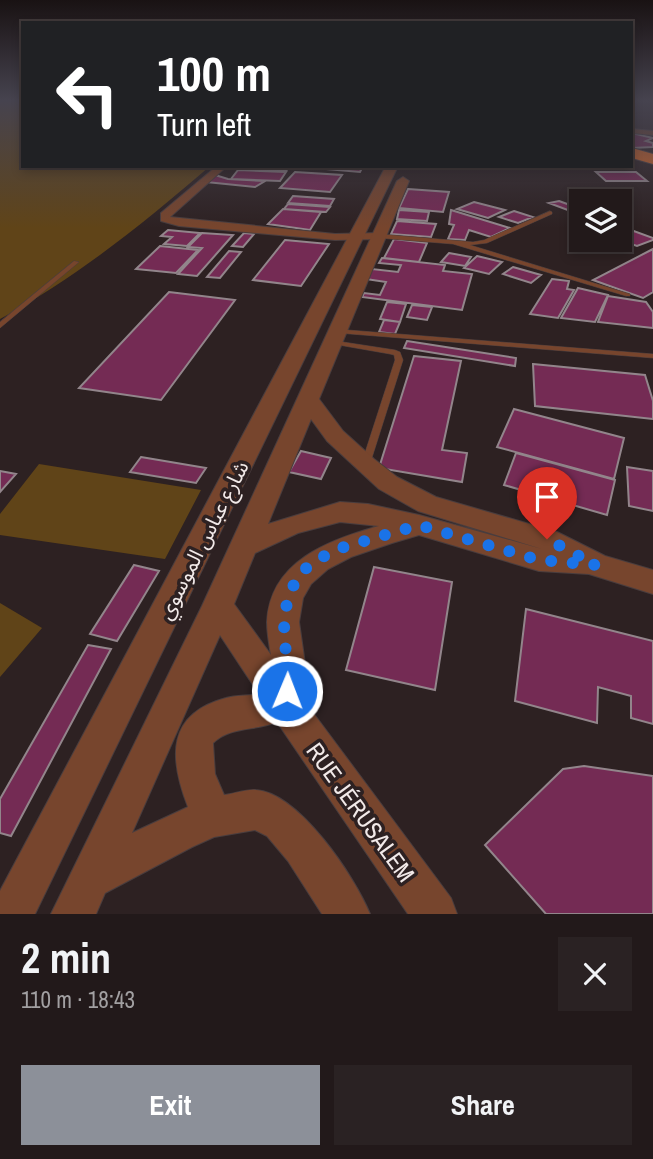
<!DOCTYPE html>
<html lang="en">
<head>
<meta charset="utf-8">
<style>
  :root { --surface:#22191a; --page:#2a2223; --text:#f1f3f6; --muted:#a2a0a2; --line:#3f3839; --accent:#8c9099 }
  body { margin:0; font-family:"Archivo Narrow","Noto Sans Arabic",sans-serif; background:var(--page); color:var(--text); height:100vh; display:flex; flex-direction:column; font-size:26px; white-space:nowrap }
  * { box-sizing:border-box; margin:0 }
  p { font-size:23px; color:var(--muted) }
  .icon { flex:none; width:38px; height:38px; fill:none; stroke:currentColor; stroke-width:2; stroke-linecap:round; stroke-linejoin:round }
  .map { position:relative; height:914px; overflow:hidden }
  .sheet { display:flex; flex-direction:column; background:var(--surface); flex:1 }
  .sheet>* { flex:none }
  .banner { position:absolute; left:21px; top:21px; width:612px; height:147px; border-radius:0px; box-shadow:0 4px 10px #0003,0 0 0 2px var(--line); background:#202124; color:#fff; overflow:hidden }
  .fabs { position:absolute; left:569px; top:189px; display:grid; gap:14px }
  .fabs a { display:grid; place-items:center; width:63px; height:63px; border-radius:0px; background:var(--surface); box-shadow:0 4px 10px #0003,0 0 0 2px var(--line); font-size:35px }
  .pin { position:absolute; display:grid; place-items:center; width:60px; height:60px; color:#fff; margin:-72px -30px; border-radius:50% 50% 50% 0; rotate:-45deg; box-shadow:0 0 7px #0007 }
  .pin .icon { rotate:45deg }
  .me { position:absolute; width:77px; margin:-38px; rotate:1deg; stroke-linejoin:round; filter:drop-shadow(0 0 5px #0008) }
  .turn { display:flex; align-items:center; gap:24px; height:147px; padding:0 21px; font-size:32px }
  .turn .icon { width:91px; height:91px; stroke-width:2.5 }
  .turn b { display:block; font-size:49px; line-height:60px }
  .round { display:grid; place-items:center; flex:none; width:74px; height:74px; border-radius:0px; background:var(--page) }
  .overview { display:flex; align-items:center; justify-content:space-between; height:119px; padding:0 21px }
  h1 { font-size:42px; font-weight:700; line-height:52px }
  .action { display:flex; gap:14px; margin-top:auto; padding:14px 21px }
  .action a { flex:1; height:80px; border-radius:0px; background:var(--accent); color:#fff; font-size:28px; font-weight:700; line-height:80px; text-align:center }
  .action a+a { background:var(--page); color:var(--text) }
  .map>svg:first-child { display:block }
</style>
</head>
<body>
<div class="map">
<svg width="653" height="914" viewBox="0 0 653 914">
  <rect width="100%" height="100%" fill="#2d2122"/>
  <path fill="#604418" d="M0,100H23V166H210C144,223 76,278 0,319Z
    M39,464L201,490L165,559L0,535V514Z
    M0,603L42,628L0,677Z"/>
  <path fill="#742b54" stroke="#92858b" stroke-width="2" d="M632,133L653,138L646,141L653,143V147L632,148Z
    M242,166H290L286,171L240,169Z
    M291,166H363L360,172Z
    M238,170L286,172L280,181L231,179Z
    M295,172L342,175L330,192L280,188Z
    M596,172H636L647,181H606Z
    M215,175L228,179L265,181L255,187L206,182Z
    M408,189L449,192L443,212L399,208Z
    M293,196L334,199L330,206L288,203Z
    M559,201L581,209V210L573,212L549,203Z
    M474,202L505,210L488,218L457,209Z
    M288,204L330,207L326,212L284,209Z
    M283,209L321,212L310,230L268,224Z
    M399,210L429,212L427,221L397,219Z
    M451,210L510,228L491,237L469,230L465,240L448,239L454,225L449,224Z
    M514,211L533,217L518,223L499,217Z
    M397,221L436,224L431,237L391,234Z
    M620,226L653,238V240L637,246L619,240Z
    M168,230L200,233L187,246L164,244L172,237L161,236Z
    M202,233L233,235L197,276L178,274L202,248L188,247Z
    M244,233L254,234L243,247L232,246Z
    M394,239L427,243L419,262L384,258Z
    M285,240L329,244L301,286L253,280Z
    M160,246L198,250L176,273L136,269Z
    M653,249V292L643,298L593,280Z
    M229,251L241,252L220,278L207,277Z
    M449,253L471,257L465,266L441,262Z
    M477,256L502,262L489,274L464,268Z
    M382,258L445,265L443,271L472,274L462,310L362,297L364,293L380,295L386,282L366,279L372,269L398,272L401,265L379,263Z
    M513,267L541,275L531,283L503,274Z
    M552,279L569,281L567,289L574,290L558,318L530,314Z
    M578,288L608,295L595,322L561,318Z
    M169,292L235,300L161,400L79,388Z
    M608,296L646,302L653,312V328L598,322Z
    M387,302L406,304L400,322L380,319Z
    M412,305L432,307L427,320L407,317Z
    M384,320L400,322L395,334L379,332Z
    M407,341L516,358L515,366L404,348Z
    M414,356L461,361L442,450L467,453L462,482L379,468Z
    M533,364L645,375L653,401V419L535,406Z
    M514,409L624,438L614,479L497,447Z
    M301,451L331,458L321,479L289,472Z
    M516,453L615,480L607,515L504,485Z
    M141,457L206,468L196,483L130,472Z
    M627,467L653,471V511L629,506Z
    M0,471L16,474L0,492Z
    M134,565L159,571L117,641L90,634Z
    M374,567L452,582L435,690L346,670Z
    M526,609L653,641V724L631,718V696L598,687L597,723L515,701Z
    M88,645L111,649L11,836L0,833V799Z
    M584,766L653,776V914H546L485,845L563,769Z"/>
  <g fill="none" stroke-linecap="round" stroke-linejoin="round">
    <g stroke="#493d3e" stroke-width="1">
      <path id="service" d="M550,211L552,212V214L487,243L470,245L630,294V296H626L453,244L379,238L376,236L379,234L473,242L484,240Z
        M74,261L79,262L0,328V322Z
        M335,329L653,354V358L338,333L334,331Z
        M330,340L395,350L400,352L403,360L369,467H363L361,465L395,360L394,355L390,354L333,344H330Z"/>
    </g>
    <g stroke="#493d3e" stroke-width="2">
      <path id="minor" d="M632,129L653,131V135L632,133Z
        M217,166H227L170,217L335,234L379,233L385,236L379,239L335,240L179,226L161,221V213Z"/>
    </g>
    <g stroke="#493d3e" stroke-width="2">
      <path id="tertiary" d="M386,166H398L35,914H0V891Z
        M403,177L409,181L319,399L343,431L374,459L397,477L436,497L557,532L605,556L653,570V594L589,574L539,571L419,535L392,543L351,557L328,569L311,584L303,598L299,622L307,678L302,698L451,898L457,914H408L277,722C255,731 230,726 213,743L215,774L224,795C234,794 246,789 256,790C299,793 355,877 370,914H322L288,861L267,836L255,830L214,837L192,847L105,893L96,914H51L202,606L397,181ZM311,419L327,441L379,489L418,511L542,549L419,515L368,504L340,502L268,524ZM340,522L379,526C329,540 270,561 267,622C267,633 269,644 271,655L234,604L255,553L298,533ZM220,635L259,694C248,696 236,695 226,698C166,714 169,758 188,807L132,833Z"/>
    </g>
    <g stroke="#493d3e" stroke-width="2">
      <path id="trunk" d="M632,148L653,154V164L632,158Z"/>
    </g>
    <use href="#service" fill="#77452d" fill-rule="evenodd"/>
    <use href="#minor" fill="#77452d" fill-rule="evenodd"/>
    <use href="#tertiary" fill="#77452d" fill-rule="evenodd"/>
    <use href="#trunk" fill="#d86624" fill-rule="evenodd"/>
  </g>
  <linearGradient id="sky" x2="0" y2="1"><stop stop-color="#191213"/><stop offset="0.44" stop-color="#46434f"/><stop offset="1" stop-color="#46434f" stop-opacity="0"/></linearGradient>
  <rect width="653" height="228" fill="url(#sky)"/>
  <g fill="none" stroke-linecap="round" stroke-linejoin="round">
    <path stroke="#1a73e8" stroke-width="12" stroke-dasharray="0 21.6" d="M287,691L290,667L283,638L287,601L295,582L307,567L334,550L419,525L539,560L596,565L547,539"/>
  </g>
  <g text-anchor="middle" dominant-baseline="central" stroke-width="7" stroke-linejoin="round" paint-order="stroke">
    <g font-size="21" fill="#f2eae9" stroke="#2d2122">
      <text transform="translate(203 540) rotate(-63)">شارع عباس الموسوي</text>
    </g>
    <g font-size="24" fill="#f2eae9" stroke="#2d2122">
      <text transform="translate(361 812) rotate(54)">RUE JÉRUSALEM</text>
    </g>
  </g>
</svg>
<div class="fabs">
<a><svg class="icon" aria-label="layers" viewBox="0 0 24 24"><path d="M12 4l9 5-9 5-9-5zM3 14l9 5 9-5"/></svg></a>
</div>
<div class="pin" style="left:547px;top:539px;background:#d93025"><svg class="icon" aria-label="arrive" viewBox="0 0 24 24"><path d="M6 21V4h12l-3 4 3 4H6"/></svg></div>
<svg class="me" style="left:287px;top:691px" viewBox="-20 -20 40 40"><circle r="17" fill="#1a73e8" stroke="#fff" stroke-width="3"/><path d="M0-11L8 9 0 5-8 9z" fill="#fff"/></svg>
<div class="banner">
<div class="turn"><svg class="icon" aria-label="left" viewBox="0 0 24 24"><path d="M17 20v-9H6M10 6l-5 5 5 5"/></svg><div><b>100 m</b>Turn left</div></div>
</div>
</div>
<section class="sheet">
<div class="overview"><div><h1>2 min</h1><p>110 m · 18:43</p></div><a class="round"><svg class="icon" aria-label="close" viewBox="0 0 24 24"><path d="M6 6l12 12M18 6L6 18"/></svg></a></div>
<div class="action"><a>Exit</a><a>Share</a></div>
</section>
</body>
</html>
